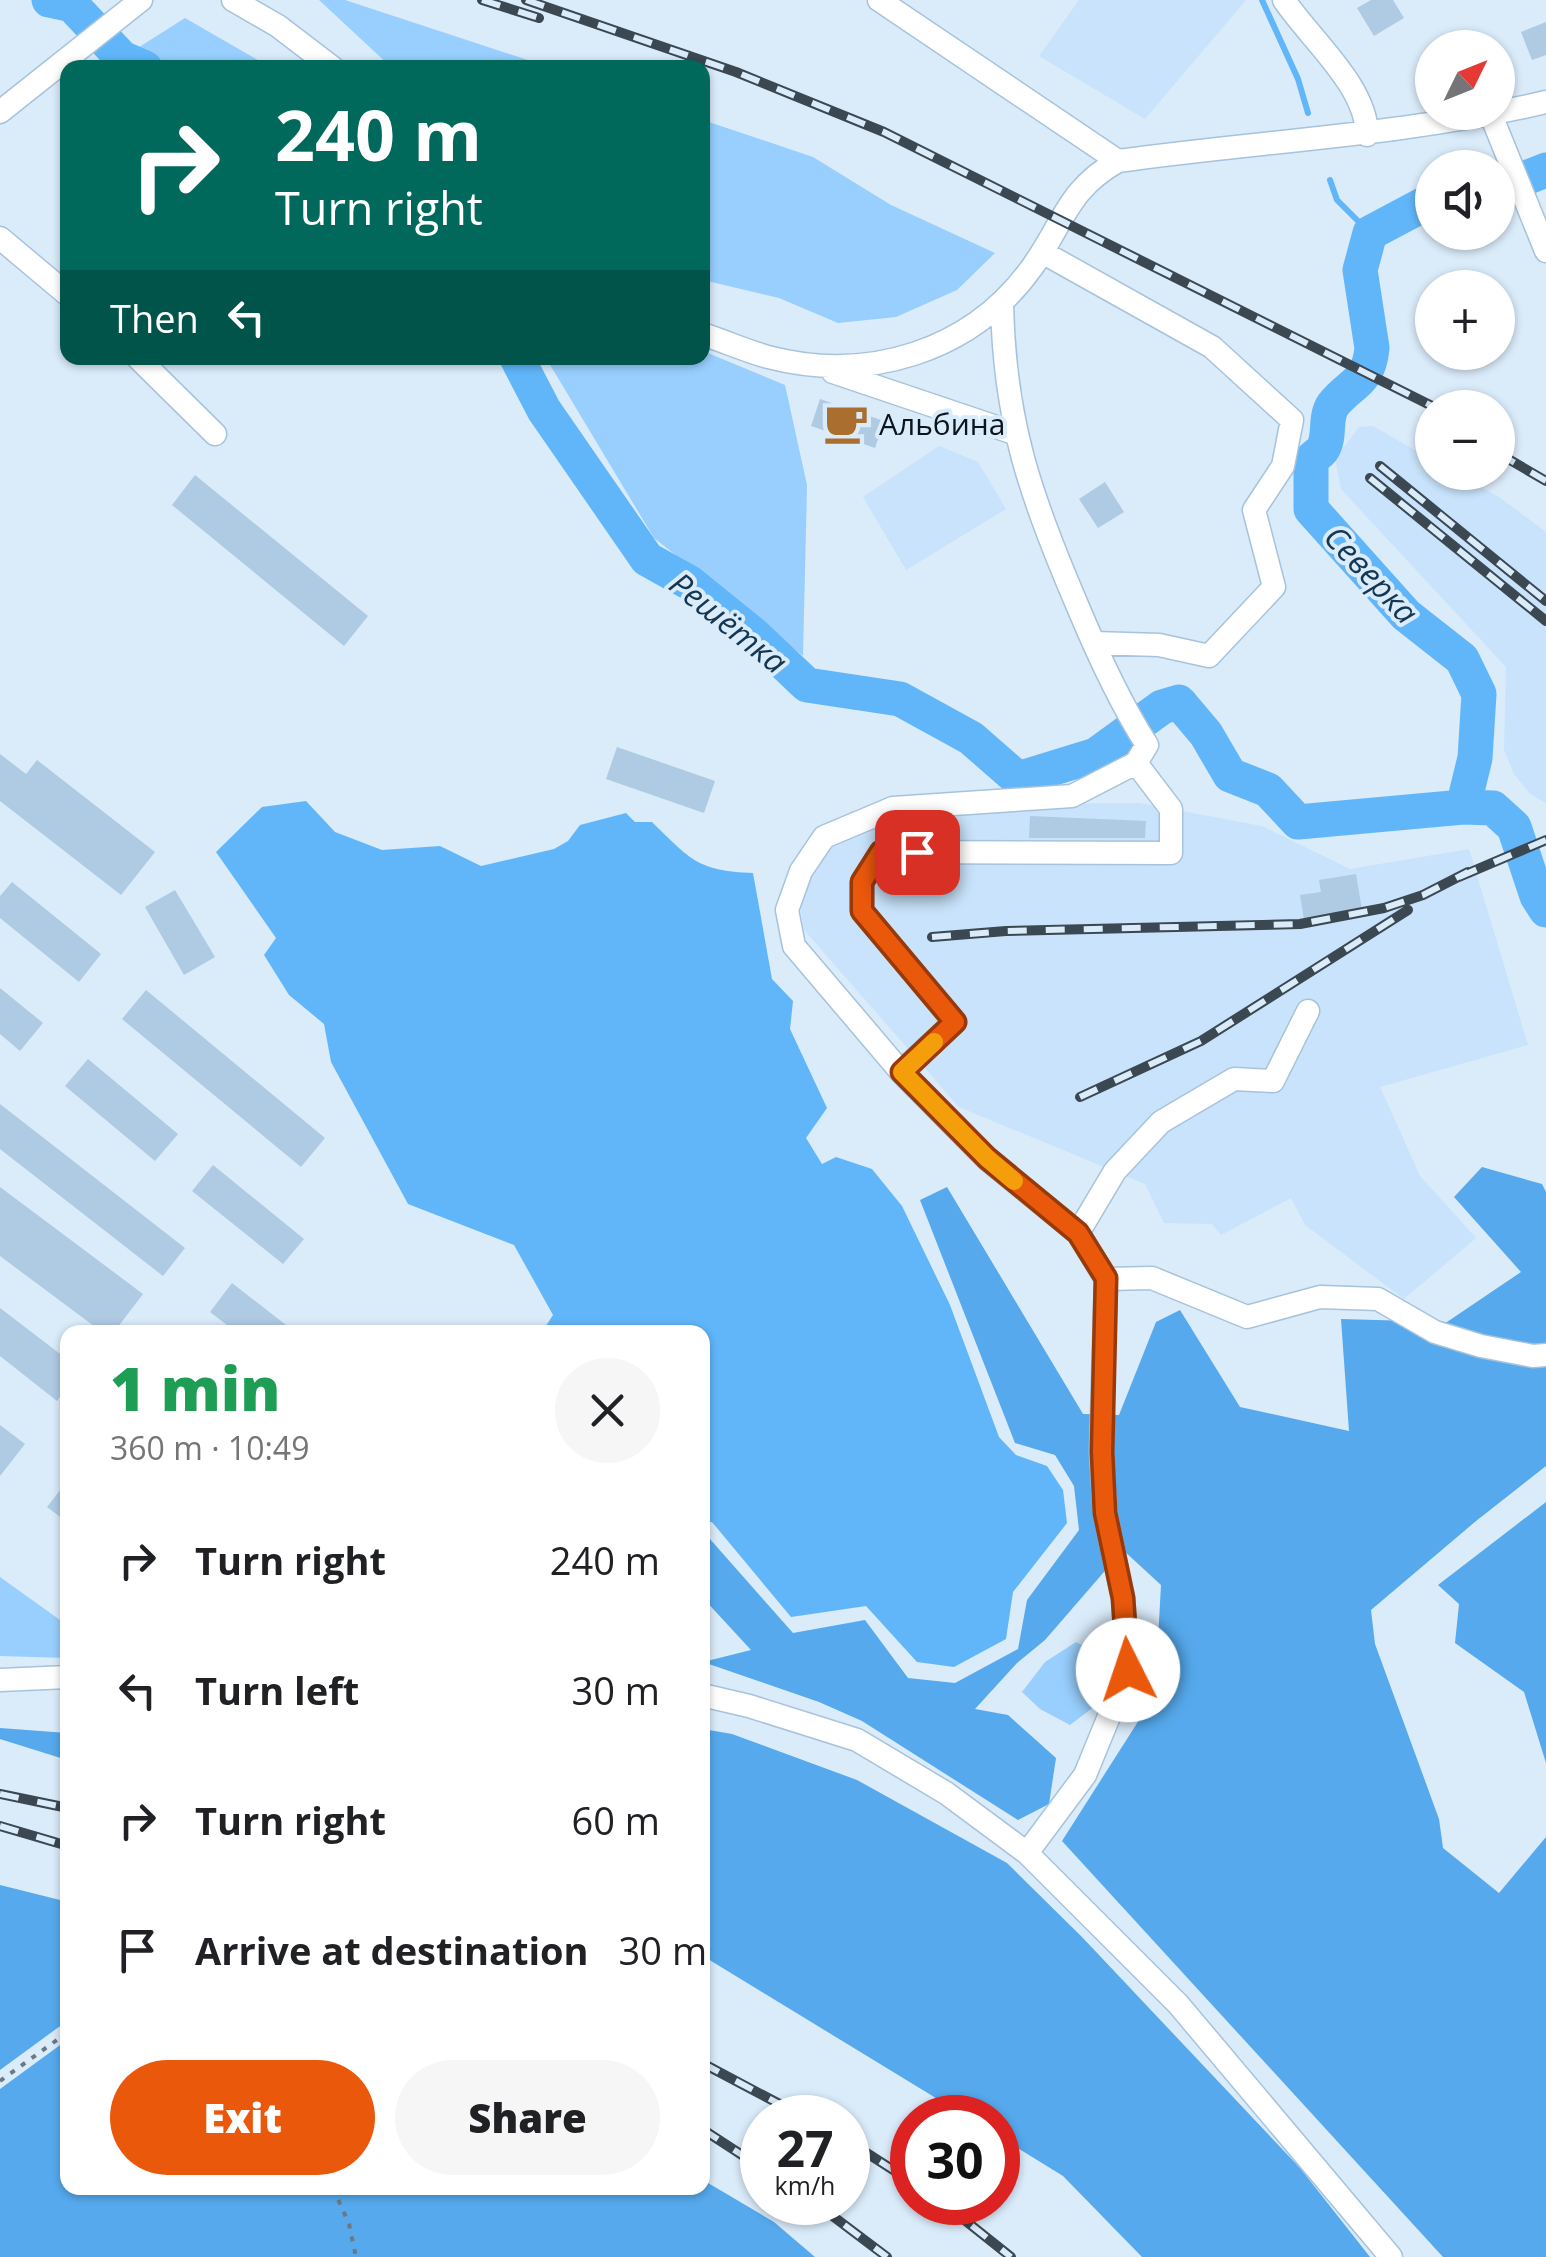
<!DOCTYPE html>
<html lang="en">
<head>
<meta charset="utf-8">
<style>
  :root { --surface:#fff; --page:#f6f6f6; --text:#202124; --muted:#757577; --accent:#ea580c }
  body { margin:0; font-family:"Open Sans",sans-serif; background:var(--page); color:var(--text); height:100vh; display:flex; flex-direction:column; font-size:38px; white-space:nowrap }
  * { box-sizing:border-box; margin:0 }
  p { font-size:32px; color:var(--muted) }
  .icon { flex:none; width:55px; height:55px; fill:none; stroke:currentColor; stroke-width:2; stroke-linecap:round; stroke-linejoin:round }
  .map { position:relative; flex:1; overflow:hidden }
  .sheet { position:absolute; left:60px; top:1325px; width:650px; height:870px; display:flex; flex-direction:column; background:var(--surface); border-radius:20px; box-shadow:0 2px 8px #0004 }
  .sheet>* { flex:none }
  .guide { position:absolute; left:60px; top:60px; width:650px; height:305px; border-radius:20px; box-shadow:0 2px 8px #0004; background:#00695c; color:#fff; overflow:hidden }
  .needle { width:65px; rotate:47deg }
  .fabs { position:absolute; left:1415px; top:30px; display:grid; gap:20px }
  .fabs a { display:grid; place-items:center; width:100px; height:100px; border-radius:50%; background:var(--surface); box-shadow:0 2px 8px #0004; font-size:50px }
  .speed { position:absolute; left:740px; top:2095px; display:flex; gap:20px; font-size:50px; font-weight:700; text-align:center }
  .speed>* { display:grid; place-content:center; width:130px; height:130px; border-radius:50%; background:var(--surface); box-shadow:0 2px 8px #0004; line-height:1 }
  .speed small { font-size:25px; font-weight:400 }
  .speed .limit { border:15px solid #d22; background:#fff; color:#111 }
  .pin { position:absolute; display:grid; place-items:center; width:85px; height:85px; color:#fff; margin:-42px; border-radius:20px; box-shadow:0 5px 15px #0006 }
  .me { position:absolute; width:110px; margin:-55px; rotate:356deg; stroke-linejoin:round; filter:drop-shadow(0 0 8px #0008) }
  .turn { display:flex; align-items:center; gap:35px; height:210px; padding:0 50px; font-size:45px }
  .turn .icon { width:130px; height:130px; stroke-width:2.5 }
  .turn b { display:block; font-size:70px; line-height:85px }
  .then { display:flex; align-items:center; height:95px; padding:0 50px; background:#0003; gap:20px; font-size:38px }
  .round { display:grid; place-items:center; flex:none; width:105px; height:105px; border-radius:52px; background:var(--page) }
  .head { display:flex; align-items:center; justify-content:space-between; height:170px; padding:0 50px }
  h1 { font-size:60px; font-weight:800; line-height:75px; color:#1e9e55 }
  .action { display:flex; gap:20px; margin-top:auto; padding:20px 50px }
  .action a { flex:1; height:115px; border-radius:60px; background:var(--accent); color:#fff; font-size:40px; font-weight:800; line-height:115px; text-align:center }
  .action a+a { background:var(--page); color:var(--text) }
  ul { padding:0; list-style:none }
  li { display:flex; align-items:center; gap:30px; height:130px; padding:0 50px }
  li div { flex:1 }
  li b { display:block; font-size:38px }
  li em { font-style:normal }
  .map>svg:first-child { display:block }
</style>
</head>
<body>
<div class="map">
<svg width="1546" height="2257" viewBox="0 0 1546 2257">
  <rect width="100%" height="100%" fill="#daebfa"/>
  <path fill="#c8e3fb" d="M1079,0H1246L1145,119L1039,56Z
    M1373,426L1432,460V472L1456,473L1499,497L1546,532V803L1530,794L1514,774L1504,750L1506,667L1341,489L1335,459L1359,427Z
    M939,446L978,462L1006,509L906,570L863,497Z
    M1139,803L1262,826L1350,869L1469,849L1528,1045L1380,1087L1420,1176L1476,1238L1404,1299L1305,1225L1291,1198L1221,1235L1212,1224L1164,1223L1145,1184L959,1107L804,930L799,899L828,849L906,816L999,804Z"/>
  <path fill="#98cffe" d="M319,0H345L549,67H391Z
    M185,18L270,67H158L133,51Z
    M703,120L813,157L891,205L995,253L957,290L896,317L838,323L779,298L703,280Z
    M703,351L785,385L807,485L803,656L654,538L546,358H702Z
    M0,1577L67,1625V1658L0,1656Z
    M1076,1642L1100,1654L1111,1672L1099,1703L1070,1725L1040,1709L1022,1692L1045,1662Z"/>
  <path fill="#55a9ec" d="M1482,1167L1542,1184L1546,1192V1466L1476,1521L1371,1610L1375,1644L1439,1819L1443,1848L1499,1893L1546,1837V2257H1443L1062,1841L1155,1695L1161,1585L1123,1550L1045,1640L1017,1663L975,1709L1008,1715L1056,1758L1049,1804L1018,1820L862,1721L819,1702L703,1662L751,1650L703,1598L702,1530L793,1633L865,1620L908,1678L955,1683L1018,1649L1027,1600L1079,1530L1074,1486L1055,1455L1015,1443L920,1200L947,1187L1083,1414L1119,1415L1156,1322L1180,1310L1240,1407L1349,1431L1341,1319L1447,1322L1521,1272L1454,1197Z
    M1546,1502V1763L1524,1692L1455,1643L1459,1604L1438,1585Z
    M0,1728L67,1733V1760L0,1739Z
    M703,1729L732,1734L857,1780L1007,1863L1082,1937L1300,2168L1370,2257H1142L1063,2176L998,2136V2118L967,2117L703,1956Z
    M0,1885L68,1902L67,2021L0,2070Z
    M67,2040L68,2188H702L703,2180L774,2222L815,2257H0V2089Z"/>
  <path fill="#61b6f9" d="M306,801L335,832L382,850L440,846L481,866L554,849L568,841L580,825L626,813L635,822H652C690,859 697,871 753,873L772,979L793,1001L790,1029L827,1108L806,1138L822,1164L836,1157L872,1169L902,1206L950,1305L999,1437L1016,1455L1047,1466L1063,1490L1067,1523L1013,1592L1006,1639L954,1667L917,1662L866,1606L791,1617L712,1522H703L702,1332H542L553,1315L514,1245L408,1204L331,1062L324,1024L289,995L264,955L276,938L216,852L262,807Z"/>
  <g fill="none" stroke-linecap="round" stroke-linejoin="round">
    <path stroke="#61b6f9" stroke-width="6" d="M1262,0L1298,79L1308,113
      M1330,180L1337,200L1370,233"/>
    <path stroke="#61b6f9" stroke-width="35" d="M49,0L72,5L122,58L145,68
      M1498,189L1546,170
      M1432,200L1370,233L1360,270L1372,348C1369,383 1350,383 1333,405C1324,418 1331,438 1322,450C1319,454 1314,456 1311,460V509L1406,615L1462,659L1479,694L1475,758L1463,807
      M517,358L544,410L647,559L690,583L753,634L807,685L900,699L971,738L1018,779L1096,755L1162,707L1179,702L1206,734L1230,775L1268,790L1298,822L1463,807L1493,808L1514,827L1537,896L1546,910"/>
  </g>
  <path fill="#afcae3" d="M1371,0H1393L1404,18L1374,36L1357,8Z
    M1546,22V55L1532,60L1521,32Z
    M820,399L884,421L875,448L811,426Z
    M195,475L368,616L344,646L172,505Z
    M1105,482L1124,512L1098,528L1079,499Z
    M617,747L715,781L704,813L606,779Z
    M0,754L26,774L37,760L155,852L121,895L0,801Z
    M1030,816L1146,821L1145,838H1029Z
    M1356,874L1362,910L1304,920L1300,895L1321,892L1319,880Z
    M12,882L101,954L79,982L0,918V896Z
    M175,890L215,957L184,975L145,907Z
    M0,988L43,1023L20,1051L0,1034Z
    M146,990L325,1138L301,1167L122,1019Z
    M88,1059L178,1134L155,1161L65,1086Z
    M0,1104L185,1248L163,1276L0,1149Z
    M213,1165L304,1239L283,1264L192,1191Z
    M0,1187L143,1294L114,1332H102L0,1256Z
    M232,1283L295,1332H236L210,1312Z
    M0,1308L68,1360V1387L57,1401L0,1356Z
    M0,1425L25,1444L0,1476Z
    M68,1480V1523L47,1507Z"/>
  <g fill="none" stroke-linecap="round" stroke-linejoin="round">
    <g stroke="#a7c3db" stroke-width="25">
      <path id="minor" d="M233,0L278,26L333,68
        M879,0L1118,161
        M1284,0C1310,39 1367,86 1367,135
        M0,112L141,0
        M1491,115L1546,251
        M0,238L68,295
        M1042,252L1212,347L1292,420L1283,466L1254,510L1274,587L1209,656L1159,645L1094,643
        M1002,302C1004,422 1031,498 1078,607C1098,655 1119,701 1147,745L1136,763L1072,796L893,808L824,837L801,871L787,910L794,946L901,1072L987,1159L1078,1233L1106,1279L1101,1452L1105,1513L1123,1598L1128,1670L1085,1775L1027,1853
        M702,334C724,341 746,351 768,357C868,383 972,352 1033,266C1064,222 1068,189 1118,161C1261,141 1405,135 1546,102
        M138,358L215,434
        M833,372L1014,433
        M901,1072L955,1022L862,911V882L881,852L1171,853V809L1136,763
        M1078,1233L1115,1171L1161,1122L1234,1079L1273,1081L1308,1011
        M1106,1279L1152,1278L1247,1317L1320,1297L1378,1299L1435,1332L1481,1346L1533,1356L1546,1355
        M0,1680L68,1677
        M702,1695L749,1706L857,1740L946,1793L1027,1853L1178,2004L1391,2257"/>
    </g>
    <path stroke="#6c7984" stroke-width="4" stroke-dasharray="5 8" stroke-linecap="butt" d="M0,2081L68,2032
      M333,2188L349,2224L356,2257"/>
    <use href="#minor" stroke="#fff" stroke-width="22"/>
    <g stroke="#3b4751" stroke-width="10">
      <path id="rail" d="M482,0L539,18
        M526,0L736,72L884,132L1436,408
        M1498,453L1546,481
        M1380,466L1546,601
        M1370,478L1546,621
        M1459,877L1546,840
        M932,937L1006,931L1300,924L1384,908L1423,895L1468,872
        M1080,1097L1201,1041L1408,910
        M0,1794L68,1808
        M0,1826L68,1846
        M702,2063L806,2118
        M702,2129L762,2168
        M848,2141L912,2182
        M814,2202L887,2257
        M942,2202L1011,2257"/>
    </g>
    <use href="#rail" stroke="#daebfa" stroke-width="6" stroke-dasharray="19" stroke-linecap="butt"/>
  </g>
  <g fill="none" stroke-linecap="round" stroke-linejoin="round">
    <g stroke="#983908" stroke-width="25">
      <path id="route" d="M917,852H881L862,882V911L955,1022L902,1072L987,1158L1078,1233L1106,1278L1102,1452L1105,1513L1123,1598L1128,1670"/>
    </g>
    <use href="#route" stroke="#ea580c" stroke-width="18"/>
    <path stroke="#f59e0b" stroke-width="18" d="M934,1042L902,1072L987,1158L1014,1181"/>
  </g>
  <defs>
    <g id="cafe-bare" transform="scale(3.45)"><path d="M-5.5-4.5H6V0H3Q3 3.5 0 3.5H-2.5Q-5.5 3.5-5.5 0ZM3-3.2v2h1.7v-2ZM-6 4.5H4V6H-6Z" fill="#aa6f2f" stroke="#daebfa" stroke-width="2.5" paint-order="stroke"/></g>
  </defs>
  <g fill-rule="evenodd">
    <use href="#cafe-bare" x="846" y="423"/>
  </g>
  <g text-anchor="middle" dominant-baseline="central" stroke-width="8" stroke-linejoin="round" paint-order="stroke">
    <g font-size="30" fill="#0b151d" stroke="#daebfa" text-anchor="start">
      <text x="879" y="423">Альбина</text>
    </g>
    <g font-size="32" font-style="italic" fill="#133651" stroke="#daebfa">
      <text transform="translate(1372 574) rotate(47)">Северка</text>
      <text transform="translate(729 622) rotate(39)">Решётка</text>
    </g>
  </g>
</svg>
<div class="fabs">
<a><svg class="needle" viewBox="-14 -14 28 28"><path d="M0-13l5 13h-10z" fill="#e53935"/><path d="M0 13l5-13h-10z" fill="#757577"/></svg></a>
<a><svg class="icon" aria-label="sound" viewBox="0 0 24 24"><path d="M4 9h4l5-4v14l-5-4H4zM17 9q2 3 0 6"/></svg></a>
<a>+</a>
<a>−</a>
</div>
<div class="speed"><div>27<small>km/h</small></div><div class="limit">30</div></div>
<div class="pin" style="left:917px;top:852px;background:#d93025"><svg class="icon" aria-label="arrive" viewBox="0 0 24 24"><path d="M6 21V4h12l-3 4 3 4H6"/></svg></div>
<svg class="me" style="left:1128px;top:1670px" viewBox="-20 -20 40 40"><circle r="19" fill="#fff"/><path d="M0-13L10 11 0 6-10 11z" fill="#ea580c"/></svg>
<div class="guide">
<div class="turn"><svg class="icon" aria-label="right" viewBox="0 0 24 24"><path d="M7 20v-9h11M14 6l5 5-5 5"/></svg><div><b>240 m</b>Turn right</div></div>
<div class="then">Then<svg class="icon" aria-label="left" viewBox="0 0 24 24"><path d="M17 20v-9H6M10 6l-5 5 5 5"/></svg></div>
</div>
<section class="sheet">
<div class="head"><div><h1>1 min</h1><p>360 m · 10:49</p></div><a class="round"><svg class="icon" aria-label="close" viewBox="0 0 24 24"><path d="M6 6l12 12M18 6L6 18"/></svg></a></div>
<ul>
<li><svg class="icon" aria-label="right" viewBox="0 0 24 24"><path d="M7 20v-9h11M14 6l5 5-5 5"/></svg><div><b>Turn right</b></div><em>240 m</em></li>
<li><svg class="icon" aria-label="left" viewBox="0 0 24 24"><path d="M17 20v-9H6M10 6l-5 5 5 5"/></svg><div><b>Turn left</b></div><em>30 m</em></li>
<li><svg class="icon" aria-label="right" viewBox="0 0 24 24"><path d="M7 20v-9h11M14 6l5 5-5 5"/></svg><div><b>Turn right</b></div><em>60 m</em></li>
<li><svg class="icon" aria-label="arrive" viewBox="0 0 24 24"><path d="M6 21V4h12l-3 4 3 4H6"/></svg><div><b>Arrive at destination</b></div><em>30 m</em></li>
</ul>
<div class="action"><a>Exit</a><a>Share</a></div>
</section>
</div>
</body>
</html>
